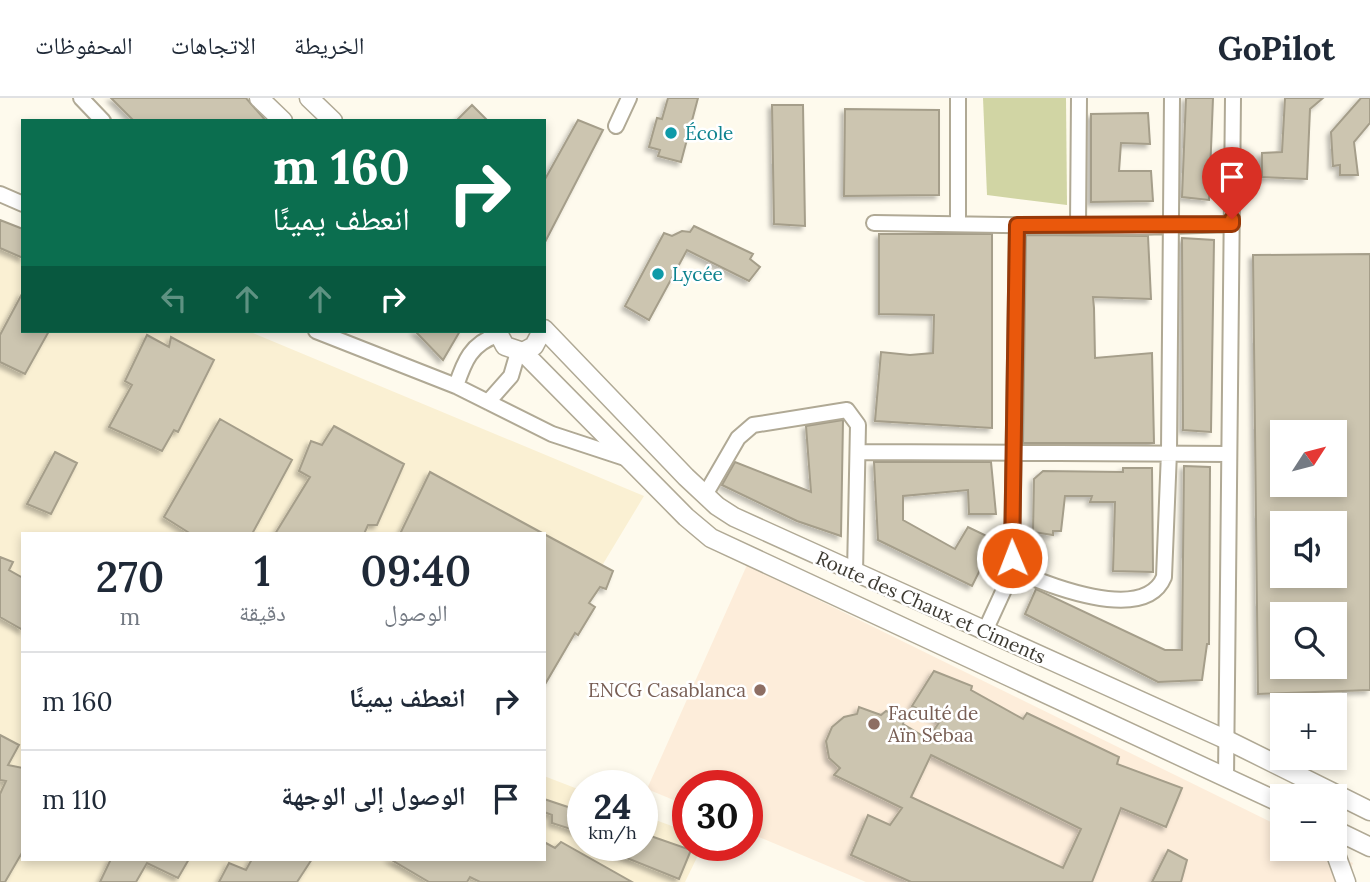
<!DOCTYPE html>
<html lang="ar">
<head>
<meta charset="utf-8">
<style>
  :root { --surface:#fff; --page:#f2f2f3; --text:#1f2937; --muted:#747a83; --line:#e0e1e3 }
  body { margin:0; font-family:Lora,"Noto Naskh Arabic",serif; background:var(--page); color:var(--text); direction:rtl; height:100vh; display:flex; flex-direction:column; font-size:26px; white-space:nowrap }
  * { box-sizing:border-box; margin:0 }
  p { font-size:23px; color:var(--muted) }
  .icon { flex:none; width:38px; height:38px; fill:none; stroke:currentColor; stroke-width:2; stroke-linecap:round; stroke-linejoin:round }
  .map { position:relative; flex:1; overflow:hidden; direction:ltr }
  .panel { position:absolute; left:21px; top:434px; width:525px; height:329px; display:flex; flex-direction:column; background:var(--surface); border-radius:0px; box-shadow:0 4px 10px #0003; direction:rtl }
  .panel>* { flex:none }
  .guide { position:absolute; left:21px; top:21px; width:525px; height:214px; border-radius:0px; box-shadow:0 4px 10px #0003; direction:rtl; background:#0b6e4f; color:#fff; overflow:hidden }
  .needle { width:46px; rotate:54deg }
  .controls { position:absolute; left:1270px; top:322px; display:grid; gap:14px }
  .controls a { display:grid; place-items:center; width:77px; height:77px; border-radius:0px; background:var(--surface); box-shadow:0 4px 10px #0003; font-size:35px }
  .speed { position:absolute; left:567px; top:672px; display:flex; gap:14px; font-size:35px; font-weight:700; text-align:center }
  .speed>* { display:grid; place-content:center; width:91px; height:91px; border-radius:50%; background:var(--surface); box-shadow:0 4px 10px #0003; line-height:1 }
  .speed small { font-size:18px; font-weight:400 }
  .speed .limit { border:10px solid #d22; background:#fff; color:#111 }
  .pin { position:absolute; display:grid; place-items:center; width:60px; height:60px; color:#fff; margin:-72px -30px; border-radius:50% 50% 50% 0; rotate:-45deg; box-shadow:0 0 7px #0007 }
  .pin .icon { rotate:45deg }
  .me { position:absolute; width:77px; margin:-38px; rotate:359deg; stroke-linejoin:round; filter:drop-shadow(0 0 5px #0008) }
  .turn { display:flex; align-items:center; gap:24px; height:147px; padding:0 21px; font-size:32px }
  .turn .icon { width:91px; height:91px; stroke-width:2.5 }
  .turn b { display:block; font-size:49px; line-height:60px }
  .lanes { display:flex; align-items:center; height:66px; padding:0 21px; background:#0003; justify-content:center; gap:35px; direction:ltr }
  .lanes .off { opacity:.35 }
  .eta { display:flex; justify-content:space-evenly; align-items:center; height:119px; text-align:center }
  .eta b { font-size:42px; font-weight:600; line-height:49px }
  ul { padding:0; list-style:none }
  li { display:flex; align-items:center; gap:21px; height:98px; padding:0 21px; border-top:2px solid var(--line) }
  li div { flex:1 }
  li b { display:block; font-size:26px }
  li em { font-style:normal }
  header { display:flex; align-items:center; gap:42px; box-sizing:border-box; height:98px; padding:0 35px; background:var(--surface); border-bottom:2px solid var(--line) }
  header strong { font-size:33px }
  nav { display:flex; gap:38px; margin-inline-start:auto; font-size:24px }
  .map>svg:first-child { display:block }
</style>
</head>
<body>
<header>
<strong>GoPilot</strong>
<nav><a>الخريطة</a><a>الاتجاهات</a><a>المحفوظات</a></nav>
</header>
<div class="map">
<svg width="1370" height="784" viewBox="0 0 1370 784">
  <defs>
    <filter id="shadow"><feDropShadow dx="-3.5" dy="3.5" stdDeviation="2" flood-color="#0004"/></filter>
  </defs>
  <rect width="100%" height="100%" fill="#fefaed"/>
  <path fill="#faf0d3" d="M0,130L23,139V233H248L644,398L544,564V436H23V761H544V678L583,693V747H642V717L688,734V747H703L685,784H0Z"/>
  <path fill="#fdedda" d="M747,467L1283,730V751H1324L1353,765L1346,784H866L747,734V688H688V708L647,691Z"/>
  <path fill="#d1d5a4" d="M983,0H1066L1067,107L987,97Z"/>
  <path fill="#ccc5b0" stroke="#a59e8a" stroke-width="2" fill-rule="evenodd" filter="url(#shadow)" d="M111,0H246L266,23H134Z
    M668,0H698L681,64L658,58L660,52L649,49L657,20L662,21Z
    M1186,0H1213L1209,102L1182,99Z
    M1285,0H1323L1310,11L1307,81L1262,79V55L1282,54Z
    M1361,0H1370V25L1354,44L1358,77H1340V67L1333,68L1331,34Z
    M472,7L488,23H456Z
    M772,7H803L805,128L774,126Z
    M845,11L939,12V97L844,98Z
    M1148,15L1150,46L1121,45L1119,73H1151L1153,103L1091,104V16Z
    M578,22L603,32L544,146V83Z
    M0,122L23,131V160L0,150Z
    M694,128L753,156L750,161L760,169L749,183L687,152L649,222L625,208L664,135L672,138L682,133L690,134Z
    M879,136H992V330L875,323L881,254L910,257L933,255L934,217L879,216Z
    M1026,137L1148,138L1151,201L1093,199L1094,210L1095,260L1152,255L1154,345H1023Z
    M1182,140L1214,142L1211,334L1183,332Z
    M1370,156V592L1258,596L1253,157ZM1283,334H1335V387H1283ZM1283,425H1335V478H1283ZM1283,516H1335V569H1283Z
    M23,194V233H49L25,276L0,264V237Z
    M415,233H460L443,262Z
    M147,237L169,249L171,239L214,262L178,334L174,332L162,353L109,329L132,287L125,283Z
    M220,321L292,362L252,436H191L164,419Z
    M843,322L841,438L797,423L722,387L735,364L811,394L806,328Z
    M334,328L404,366L377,427H368L364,436H275L310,379L299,373L311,343L322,347Z
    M55,354L77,365L51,416L27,406Z
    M874,364H991L996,416H969L968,392L903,398V422L955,451L968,429L995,442L972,488L878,442Z
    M1184,368L1210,369L1209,546H1207L1202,582L1158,584L1025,516L1036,491L1165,552H1182Z
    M1123,370H1152L1153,474L1113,473L1115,404H1090L1092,398H1065L1061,433H1053V437L1033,434L1034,381L1043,373L1123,374Z
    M430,374L544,436H400Z
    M544,436L613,473L606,491L600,489L589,505L595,509L578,537L575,535L544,588Z
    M0,459L13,464L9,472L23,480V532L0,519Z
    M934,573L972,588L971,592L1023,621L1027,615L1119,659L1117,666L1182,690L1166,729L1121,710L1092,784H911L851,757L868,717L890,727L902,710L834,677L840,670L829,660L826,643L832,629L844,619L857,616L859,609L881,617L886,613L905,621L903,626L928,641L940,623L912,608ZM931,657L1081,731L1063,770L911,699Z
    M0,637L19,647L8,667L23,670V753L5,784H0V696L6,683L0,682Z
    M544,701L583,714V735L552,725V717L544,714Z
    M642,735L691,752L679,781L597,748L642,747Z
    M544,744L555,750L561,744L632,784H480L470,779L467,784H429L390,761H544Z
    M1168,752L1187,762L1181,784H1152Z
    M111,761H189L178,780L147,765L136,784H100Z
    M252,761H312L297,784H219L229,765L246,772Z"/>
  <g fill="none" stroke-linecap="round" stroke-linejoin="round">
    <g stroke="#b0a995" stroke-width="18">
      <path id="minor" d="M81,0L103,23
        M958,0V124
        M616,28L629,0
        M0,96L23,106
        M874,125L1139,129L1232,126
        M1078,128L1079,0
        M316,233L456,288L552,336L628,361
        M456,288C464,264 471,245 498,237
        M488,304L511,278L518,254
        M858,354L1229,356
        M705,397L738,340L753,327L847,312L858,327L855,475
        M1011,471C1045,486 1144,527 1164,479L1169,354L1172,0
        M985,533L1007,485L1012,460L1017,127
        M1226,680L1233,0"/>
    </g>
    <g stroke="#b0a995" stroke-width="21">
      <path id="tertiary" d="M259,0L283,23
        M309,0L333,23
        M544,231L686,379L717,408L734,419L1227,642L1370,713
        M497,233L505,248L523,254L534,248L542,233
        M523,254L686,419L711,440L1283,706
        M1335,732L1370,749
        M1334,751L1346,784"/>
    </g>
    <use href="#minor" stroke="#fff" stroke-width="14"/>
    <use href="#tertiary" stroke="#fff" stroke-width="18"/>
  </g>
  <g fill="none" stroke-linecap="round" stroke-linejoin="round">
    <g stroke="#983908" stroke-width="18">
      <path id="route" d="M1012,460L1017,127L1232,126V121"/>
    </g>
    <use href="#route" stroke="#ea580c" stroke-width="12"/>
  </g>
  <g fill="#0f9aa8" stroke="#fff" stroke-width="2.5">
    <circle cx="671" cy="35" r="7"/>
    <circle cx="658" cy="176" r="7"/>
  </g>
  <g fill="#8d6e63" stroke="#fff" stroke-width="2.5">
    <circle cx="760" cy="592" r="7"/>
    <circle cx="874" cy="626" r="7"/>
  </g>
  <g text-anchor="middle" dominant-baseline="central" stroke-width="5" stroke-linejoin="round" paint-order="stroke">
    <g font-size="19" fill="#0d838f" stroke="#fff" text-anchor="start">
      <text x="685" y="35">École</text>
      <text x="672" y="176">Lycée</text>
    </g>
    <g font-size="19" fill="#3d3a32" stroke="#fff">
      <text transform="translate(931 509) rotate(24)">Route des Chaux et Ciments</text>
    </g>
    <g font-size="19" fill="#785e54" stroke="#fff" text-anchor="end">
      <text x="746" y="592">ENCG Casablanca</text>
      <text x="888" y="615" text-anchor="start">Faculté de<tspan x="888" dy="22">Aïn Sebaa</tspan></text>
    </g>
  </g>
</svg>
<div class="controls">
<a><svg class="needle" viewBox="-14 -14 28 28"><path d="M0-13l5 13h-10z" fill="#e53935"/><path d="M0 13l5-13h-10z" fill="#747a83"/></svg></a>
<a><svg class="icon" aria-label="sound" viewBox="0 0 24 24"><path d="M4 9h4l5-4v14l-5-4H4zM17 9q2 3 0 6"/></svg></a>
<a><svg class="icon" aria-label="search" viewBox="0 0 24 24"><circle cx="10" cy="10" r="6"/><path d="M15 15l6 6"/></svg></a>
<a>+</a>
<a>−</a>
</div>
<div class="speed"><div>24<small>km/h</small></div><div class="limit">30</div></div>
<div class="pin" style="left:1232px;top:121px;background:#d93025"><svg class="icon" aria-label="arrive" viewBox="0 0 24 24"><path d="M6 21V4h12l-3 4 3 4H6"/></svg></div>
<svg class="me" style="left:1012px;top:460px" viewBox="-20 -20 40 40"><circle r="17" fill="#ea580c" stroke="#fff" stroke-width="3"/><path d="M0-11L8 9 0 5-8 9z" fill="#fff"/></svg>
<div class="guide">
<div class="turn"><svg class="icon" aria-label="right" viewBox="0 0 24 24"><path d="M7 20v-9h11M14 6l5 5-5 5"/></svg><div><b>160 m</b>انعطف يمينًا</div></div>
<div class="lanes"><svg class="icon off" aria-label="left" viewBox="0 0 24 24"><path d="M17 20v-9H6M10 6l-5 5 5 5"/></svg><svg class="icon off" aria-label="ahead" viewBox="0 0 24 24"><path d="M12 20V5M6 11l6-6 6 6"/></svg><svg class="icon off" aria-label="ahead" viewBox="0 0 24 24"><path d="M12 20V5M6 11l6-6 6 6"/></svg><svg class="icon" aria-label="right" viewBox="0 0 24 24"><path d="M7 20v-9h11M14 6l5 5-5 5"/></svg></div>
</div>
<section class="panel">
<div class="eta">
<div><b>09:40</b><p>الوصول</p></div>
<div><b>1</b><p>دقيقة</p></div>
<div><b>270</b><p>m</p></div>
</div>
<ul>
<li><svg class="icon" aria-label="right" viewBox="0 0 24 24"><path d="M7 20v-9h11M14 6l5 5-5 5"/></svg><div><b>انعطف يمينًا</b></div><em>160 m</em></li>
<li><svg class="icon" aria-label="arrive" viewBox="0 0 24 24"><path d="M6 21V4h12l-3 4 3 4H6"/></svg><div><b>الوصول إلى الوجهة</b></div><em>110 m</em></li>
</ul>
</section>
</div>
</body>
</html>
